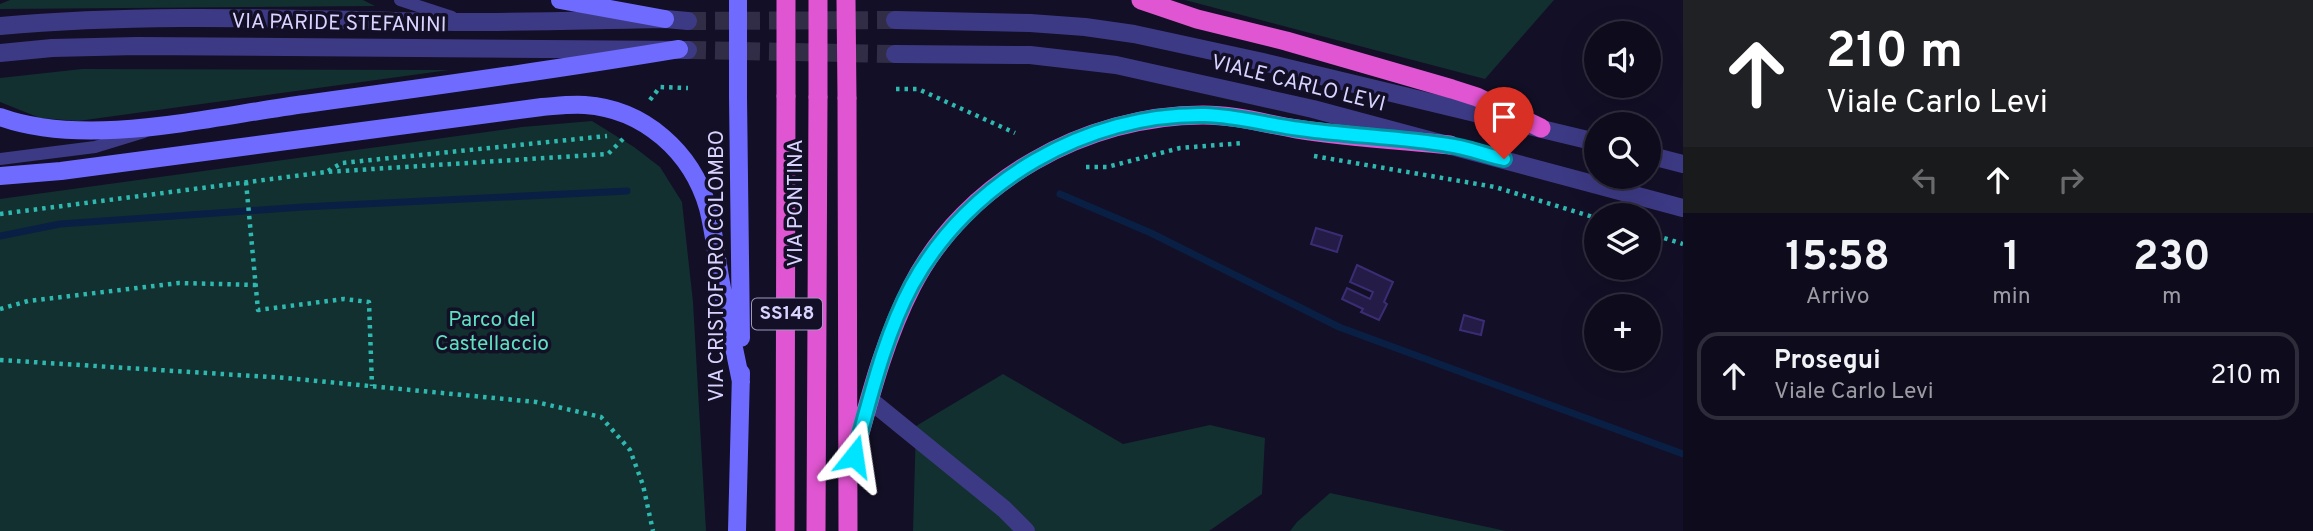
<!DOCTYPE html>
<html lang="it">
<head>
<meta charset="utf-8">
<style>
  :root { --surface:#0e0b1c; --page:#1c1929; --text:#f1f3f6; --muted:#9b9ba3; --line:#2e2b3b }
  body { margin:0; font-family:Overpass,sans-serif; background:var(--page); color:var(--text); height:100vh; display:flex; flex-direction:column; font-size:26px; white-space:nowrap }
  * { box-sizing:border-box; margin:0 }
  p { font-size:23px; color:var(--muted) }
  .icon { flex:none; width:38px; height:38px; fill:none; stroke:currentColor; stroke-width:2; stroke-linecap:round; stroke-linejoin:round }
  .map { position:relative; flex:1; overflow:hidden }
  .drawer { display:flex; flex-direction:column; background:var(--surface); width:630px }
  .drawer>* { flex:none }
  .top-card { background:#202124; color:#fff; overflow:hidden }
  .fabs { position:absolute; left:1584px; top:21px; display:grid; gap:14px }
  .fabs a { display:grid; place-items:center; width:77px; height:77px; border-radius:50%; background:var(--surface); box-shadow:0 7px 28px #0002,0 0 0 2px var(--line); font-size:35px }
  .pin { position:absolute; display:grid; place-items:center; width:60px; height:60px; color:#fff; margin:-72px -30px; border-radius:50% 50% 50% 0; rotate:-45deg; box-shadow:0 0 7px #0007 }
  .pin .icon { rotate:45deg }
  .me { position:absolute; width:77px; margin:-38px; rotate:15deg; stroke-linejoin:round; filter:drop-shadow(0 0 5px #0008) }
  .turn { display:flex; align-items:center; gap:24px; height:147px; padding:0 28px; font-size:32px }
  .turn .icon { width:91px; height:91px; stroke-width:2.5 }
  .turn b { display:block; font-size:49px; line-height:60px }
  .lanes { display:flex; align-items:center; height:66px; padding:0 28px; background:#0003; justify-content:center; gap:35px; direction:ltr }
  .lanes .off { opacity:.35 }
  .eta { display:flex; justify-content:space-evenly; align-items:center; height:119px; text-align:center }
  .eta b { font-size:42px; font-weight:700; line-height:49px }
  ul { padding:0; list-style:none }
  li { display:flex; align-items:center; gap:21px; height:88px; margin:0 14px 10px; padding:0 14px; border:4px solid var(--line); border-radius:21px }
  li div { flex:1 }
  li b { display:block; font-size:26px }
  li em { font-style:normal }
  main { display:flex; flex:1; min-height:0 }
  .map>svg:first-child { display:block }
</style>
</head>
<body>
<main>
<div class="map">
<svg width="1683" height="531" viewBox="0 0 1683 531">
  <rect width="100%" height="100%" fill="#130f26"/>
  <path fill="#12302f" d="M10,0H363L375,6L0,9V4Z
    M1185,0H1554L1485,79Z
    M82,69L449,70L78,121L40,118L0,102V78Z
    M592,121L634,147L660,167L682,202L693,302L706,531H0V199L522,127Z
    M1003,374L1123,444L1210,425L1265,438L1262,494L1209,531H913L916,426Z
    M1330,493L1506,531H1290L1297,522Z"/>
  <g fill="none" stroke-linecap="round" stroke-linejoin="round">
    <path stroke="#0a1f44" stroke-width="7" d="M1060,194L1151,233L1339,327L1683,454
      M0,236L60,224L303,207L627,191"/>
  </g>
  <path fill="#241b47" stroke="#3b2d73" stroke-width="2" d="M1316,228L1342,236L1337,252L1311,244Z
    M1357,265L1393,282L1384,302L1387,304L1379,320L1361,312L1363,309L1342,299L1347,288L1370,299L1373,292L1350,282Z
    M1464,315L1484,321L1481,335L1460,330Z"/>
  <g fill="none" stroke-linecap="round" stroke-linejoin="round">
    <path stroke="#312d47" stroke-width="18" stroke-dasharray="18 9" stroke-linecap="butt" d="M688,21L895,20
      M688,50L895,54"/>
    <path stroke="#2fb8b0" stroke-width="4.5" stroke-dasharray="3.5 5" stroke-linecap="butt" d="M896,89H918L1015,133
      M650,100L660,87L688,88
      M1314,156L1495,187L1596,218
      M1086,167H1107L1180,148L1243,143
      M328,171L342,163L607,136
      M246,182L258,310L344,299L369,302L372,386
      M0,214L326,172L608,154L626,136
      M1648,233L1683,244
      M0,309L28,301L179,283L257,285
      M0,360L286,378L536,402L601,417L630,450L643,485L653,531"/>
    <path stroke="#3d3a85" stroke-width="12" d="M400,0L452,17
      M0,159L95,147L144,132"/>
    <path stroke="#3d3a85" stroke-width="18" d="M870,400L1004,509L1026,531"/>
    <path stroke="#3d3a85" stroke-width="18" d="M895,20L1030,23L1085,27L1134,34L1263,62L1596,142
      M0,26C154,12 309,20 463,22C530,22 598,20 665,19L688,21
      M0,53L52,48L137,46L688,50
      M895,54L1030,55L1116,65L1313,109L1683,208
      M1648,155L1683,164"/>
    <path stroke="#6f6bff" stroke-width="18" d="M560,0L665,19
      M738,97L741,338
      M0,117C88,149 213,116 305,104C430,87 554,70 679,49
      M0,176L61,171L542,107C556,106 570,104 585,105C644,109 692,152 708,208C714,231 716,254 720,277C726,312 734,347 741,382
      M737,531L741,373"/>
    <path stroke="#e055d1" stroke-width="19" d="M1141,0L1197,19L1286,41L1452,89L1477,97L1541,128
      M847,98L848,531
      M848,477C866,413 881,346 912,286C966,181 1086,115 1203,115C1236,115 1266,124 1297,129C1348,137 1399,140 1450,145
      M785,531L786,96
      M816,531L818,97"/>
    <path stroke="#6f6bff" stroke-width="18" d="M738,0V97"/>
    <path stroke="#e055d1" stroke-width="19" d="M786,0V96
      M846,0L847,98
      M818,97V0"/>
  </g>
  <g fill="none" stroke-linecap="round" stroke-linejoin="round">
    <g stroke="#0095a6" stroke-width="18">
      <path id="route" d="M854,456C870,399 884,337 912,285C969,181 1087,113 1205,115C1238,116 1268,125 1300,129C1349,136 1399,137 1448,145C1466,147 1485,155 1504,159"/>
    </g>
    <use href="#route" stroke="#00e5ff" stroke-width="12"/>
  </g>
  <g text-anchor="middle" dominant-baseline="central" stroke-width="7" stroke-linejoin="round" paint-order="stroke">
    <rect fill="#130f26" stroke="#9e99be" stroke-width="2" x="752" y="298.5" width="70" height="31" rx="5"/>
    <g font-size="19" font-weight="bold" fill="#d9d4ff">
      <text x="787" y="314">SS148</text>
    </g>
    <g font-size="21" fill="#d9d4ff" stroke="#130f26">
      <text transform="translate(339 24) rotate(1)">VIA PARIDE STEFANINI</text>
      <text transform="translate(1298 84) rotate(14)">VIALE CARLO LEVI</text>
      <text transform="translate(796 203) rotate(-90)">VIA PONTINA</text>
      <text transform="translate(717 266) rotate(-90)">VIA CRISTOFORO COLOMBO</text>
    </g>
    <g font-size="21" fill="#5fe0c0" stroke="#130f26">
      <text x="492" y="320">Parco del<tspan x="492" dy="24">Castellaccio</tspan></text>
    </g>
  </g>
</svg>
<div class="fabs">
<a><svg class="icon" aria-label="sound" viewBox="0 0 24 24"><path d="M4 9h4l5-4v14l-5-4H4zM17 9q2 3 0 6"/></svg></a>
<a><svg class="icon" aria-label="search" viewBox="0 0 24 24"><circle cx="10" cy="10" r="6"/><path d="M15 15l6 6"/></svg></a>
<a><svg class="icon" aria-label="layers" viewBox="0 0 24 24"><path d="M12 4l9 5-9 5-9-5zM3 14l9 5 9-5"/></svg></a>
<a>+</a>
</div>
<div class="pin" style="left:1504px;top:159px;background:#d93025"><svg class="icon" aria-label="arrive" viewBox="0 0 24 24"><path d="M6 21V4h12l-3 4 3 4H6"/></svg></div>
<svg class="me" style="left:854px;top:456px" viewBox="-20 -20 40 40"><path d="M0-17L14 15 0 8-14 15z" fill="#00e5ff" stroke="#fff" stroke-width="4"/></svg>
</div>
<section class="drawer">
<div class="top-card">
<div class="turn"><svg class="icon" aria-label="ahead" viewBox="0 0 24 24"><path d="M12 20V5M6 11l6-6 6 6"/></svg><div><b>210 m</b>Viale Carlo Levi</div></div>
<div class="lanes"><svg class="icon off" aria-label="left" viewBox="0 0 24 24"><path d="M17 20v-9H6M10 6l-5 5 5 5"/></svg><svg class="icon" aria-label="ahead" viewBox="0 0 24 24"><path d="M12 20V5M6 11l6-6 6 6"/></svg><svg class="icon off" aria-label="right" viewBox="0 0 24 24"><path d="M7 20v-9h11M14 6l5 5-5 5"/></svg></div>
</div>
<div class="eta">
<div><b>15:58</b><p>Arrivo</p></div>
<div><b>1</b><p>min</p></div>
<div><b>230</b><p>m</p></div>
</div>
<ul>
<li><svg class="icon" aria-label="ahead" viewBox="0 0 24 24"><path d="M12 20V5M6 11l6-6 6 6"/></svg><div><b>Prosegui</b><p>Viale Carlo Levi</p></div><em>210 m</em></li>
</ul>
</section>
</main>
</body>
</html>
